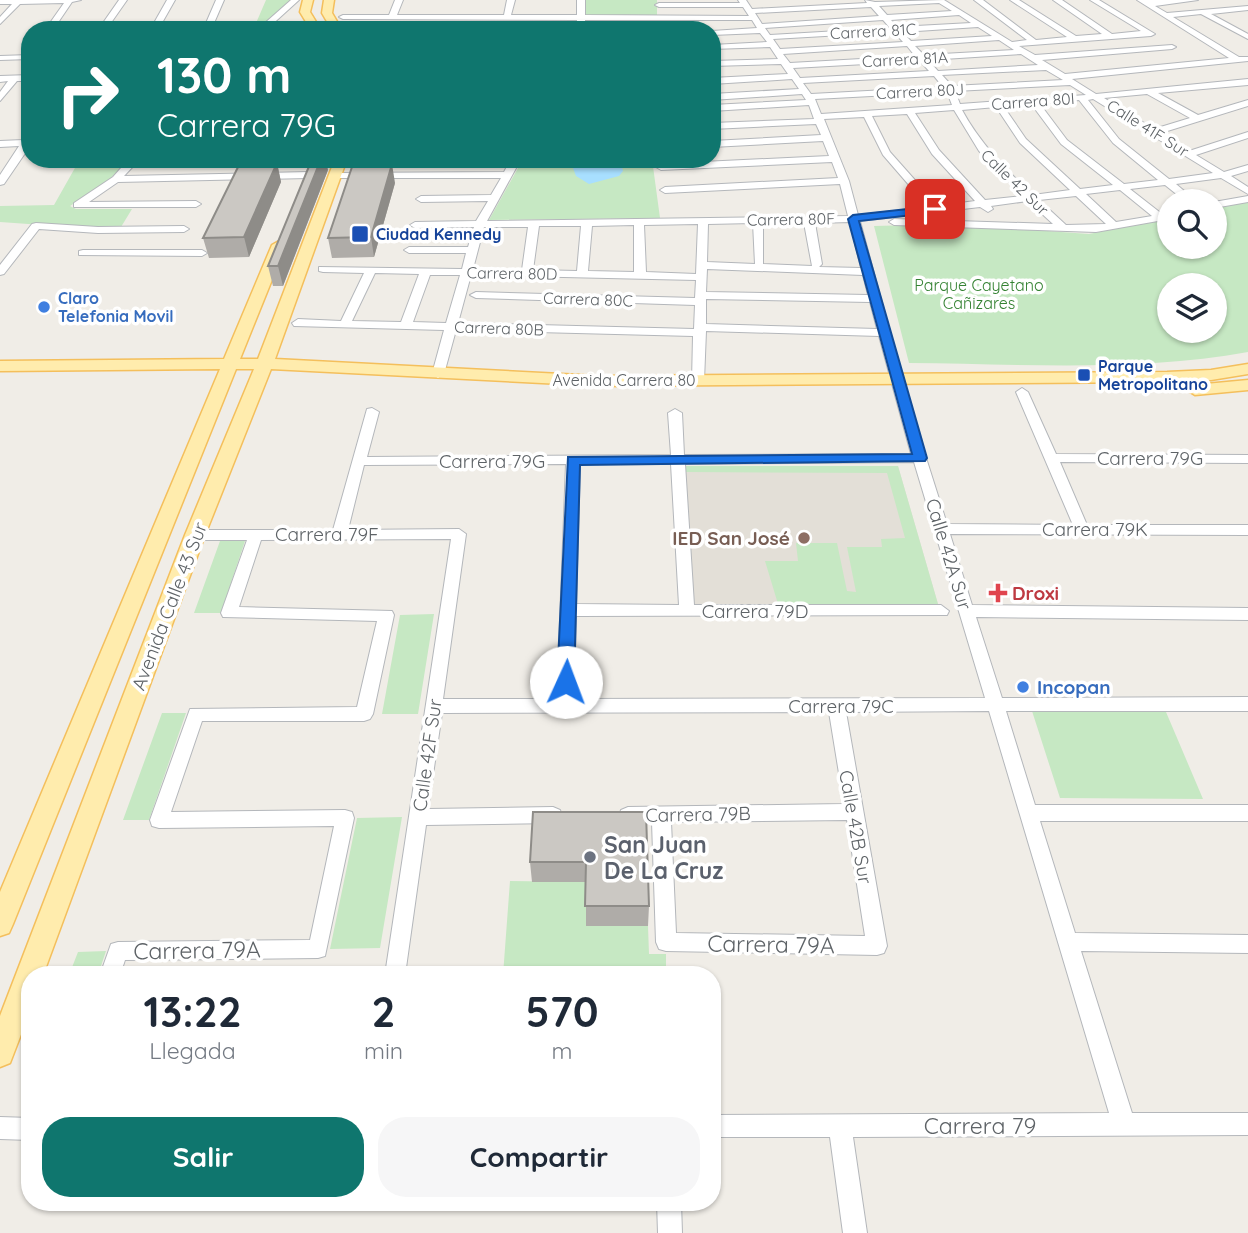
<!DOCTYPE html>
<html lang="es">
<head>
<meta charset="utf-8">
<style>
  :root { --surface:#fff; --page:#f6f6f7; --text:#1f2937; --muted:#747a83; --accent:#0f766e }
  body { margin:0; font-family:Quicksand,sans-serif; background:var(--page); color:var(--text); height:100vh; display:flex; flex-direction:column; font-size:26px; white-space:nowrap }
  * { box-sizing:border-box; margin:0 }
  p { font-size:23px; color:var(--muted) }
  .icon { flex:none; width:38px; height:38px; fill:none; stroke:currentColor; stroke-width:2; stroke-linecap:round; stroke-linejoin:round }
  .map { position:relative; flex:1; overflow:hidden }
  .details { position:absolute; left:21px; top:966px; width:700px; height:245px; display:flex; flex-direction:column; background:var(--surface); border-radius:28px; box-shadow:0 2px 5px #0004 }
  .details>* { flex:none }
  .banner { position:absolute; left:21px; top:21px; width:700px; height:147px; border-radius:28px; box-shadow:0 2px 5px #0004; background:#0f766e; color:#fff; overflow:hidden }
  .buttons { position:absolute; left:1157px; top:189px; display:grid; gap:14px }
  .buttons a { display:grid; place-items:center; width:70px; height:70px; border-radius:50%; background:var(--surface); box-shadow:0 2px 5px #0004; font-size:35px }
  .pin { position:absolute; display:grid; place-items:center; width:60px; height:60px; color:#fff; margin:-30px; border-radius:14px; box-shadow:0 4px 10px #0006 }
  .me { position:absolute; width:77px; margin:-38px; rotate:2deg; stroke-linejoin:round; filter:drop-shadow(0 0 5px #0008) }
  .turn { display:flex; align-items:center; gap:24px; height:147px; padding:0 21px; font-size:32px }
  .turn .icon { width:91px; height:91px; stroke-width:2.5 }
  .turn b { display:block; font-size:49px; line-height:60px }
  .eta { display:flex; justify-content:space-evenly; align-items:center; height:119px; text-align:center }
  .eta b { font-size:42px; font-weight:800; line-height:49px }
  .primary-button { display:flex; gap:14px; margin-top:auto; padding:14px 21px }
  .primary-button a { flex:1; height:80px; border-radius:28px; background:var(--accent); color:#fff; font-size:28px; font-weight:800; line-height:80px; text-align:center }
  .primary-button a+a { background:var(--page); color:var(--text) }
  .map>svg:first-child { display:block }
</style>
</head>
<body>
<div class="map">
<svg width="1248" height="1233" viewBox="0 0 1248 1233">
  <rect width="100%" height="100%" fill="#f0ede7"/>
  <path fill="#e3dfd7" d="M685,466H898L938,604H694Z"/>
  <path fill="#c6e8c3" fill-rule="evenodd" d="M266,0H293L261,30H253Z
    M585,0H657V17L583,16Z
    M80,159H129L106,183L70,206L76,209H132L121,227L99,229L0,222V206L54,205Z
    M523,159H652L660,218L489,220Z
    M1248,201V352C1137,372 1022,364 909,363L874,226L952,224L1089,234L1169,218V247H1214L1215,207ZM1169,285H1214V331H1169Z
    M685,466H898L938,604H778L765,561H798L796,543H837L847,591L856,592L847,547H882L881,539L905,538L887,473L685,472Z
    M220,541H245L221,613H194Z
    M434,614L418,714H382L400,615Z
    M1032,711L1166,712L1203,799L1060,798Z
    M162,713H186L149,820H123Z
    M402,817L380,948L330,949L357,818Z
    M510,881L587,882L586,926H648L649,954H666V975H503Z
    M106,951L98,975H69L78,952Z"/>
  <path fill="#a8dfff" d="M576,159H620L623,171L619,176L589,184L576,176L573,168Z"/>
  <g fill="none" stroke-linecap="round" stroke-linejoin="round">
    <g stroke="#b4b7bb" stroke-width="2">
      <path id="minor" d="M0,0H81L72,2L53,30H45L64,3L20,4L0,24V17L12,4H0Z
        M119,0H127L106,30H98Z
        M167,0H175L158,30H150Z
        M216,0H224L211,30H203Z
        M291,0H299L266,30H257Z
        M395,0H403L397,15H504L507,0H515L511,15H577V0H585V15L749,16L743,7H659L655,5L659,3H740L738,0H746L752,9L867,3L865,0L875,2L944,0L1012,42L1027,40L974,0H983L1036,40L1067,37L1010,0H1019L1076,36L1102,34L1053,0H1062L1112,34L1141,31L1090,0H1099L1155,34L1151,36L1019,46L1035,55L1172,45L1176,47L1172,49L1042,60L1065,74L1229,58L1137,0H1198L1155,6L1167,13L1248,6V10L1211,14L1248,34V39L1201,14L1173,17L1239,57H1248V61L1072,79L1096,94L1248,79V85L1158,93L1198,115L1248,100V106L1161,133L1189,151L1248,132V138L1196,155L1224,172L1248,165V171L1231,176L1248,187V194L1221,178L1176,184L1196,201H1185L1165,185L1130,189L1162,214L1169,213V219L1096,232L894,225L889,222L894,219L1053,224L1028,201L991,206L993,209L988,212L980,207L860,221L908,401L947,524L1073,525L1016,392L1022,388L1028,392L1056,454L1248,455V463L1060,462L1087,525H1248V535L950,534L972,605L1248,608V620L976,617L1002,698L1248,697V711H1006L1035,805H1248V821H1040L1075,933L1248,935V953L1081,951L1132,1113H1248V1135L853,1137L867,1233H843L830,1137H712V1115L1109,1113L989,711L846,712L887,946L884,953L877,955L666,951L659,949L656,942L652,822L621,820L619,815L621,810L628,807L844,804L829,712L442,713L428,809L553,807L560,810L562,815L560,820L553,823L426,825L405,975H385L451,539L261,540L239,607L392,611L394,615L373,714L370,719L364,721H202L171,812L345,810L352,812L354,818L325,956L318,958L125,960L120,975H100L111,944L118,942L310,940L334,826L159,828L152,826L150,820L190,709L357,707L377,621L223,617L221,613L247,540H195L188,535L195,530H333L367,409L372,408L379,412L367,457L671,455L668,413L675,409L682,413L684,455L911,454L879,336L706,331L704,381L698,385L692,381L693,336L456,330L444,374L438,378L432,374L444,330L294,326L292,323L298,319L341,321L364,273L323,272L319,271V267L462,269L466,253H409L404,250L409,247H468L474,227L415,228L410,225L415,222L476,221L488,201L421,202L416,199L421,196L491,195L501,178H332V174L335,173L504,172L511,159H521L487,221L848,216L840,184L665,193L660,190L665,187L838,178L832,162L661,170L656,167L661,164L829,156L823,141L712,147V141L821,135L816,124L712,129V123L814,119L809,105L712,111V105L806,100L802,94L712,100V94L799,89L792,79L712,84V78L788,74L781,64L712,66V61L778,59L770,47L712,49V45L767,42L760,33L712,35V31L757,28L752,20H585V30H577V20L343,19L339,17L343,15H389ZM939,3L952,11L887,15L879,6ZM871,7L879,16L762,24L755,13ZM959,15L971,23L898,27L891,20ZM883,20L890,28L770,35L765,28ZM978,27L992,36L911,41L902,32ZM894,32L903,42L780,49L773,39ZM999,40L1014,50L924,55L915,46ZM907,46L915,56L790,63L783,54ZM1021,54L1038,65L938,71L928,60ZM920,61L929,71L800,78L793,68ZM1046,70L1063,80L952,86L942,75ZM934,76L943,87L811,94L803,83ZM1070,85L1086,95L960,104L955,91ZM947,92L952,105L821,114L815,99ZM1147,94L1190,118L1154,129L1104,98ZM1093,99L1213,173L1169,179L1119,139L1088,100ZM1079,100L1113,143L1158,180L1124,184L1067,140L1040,104ZM1032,105L1061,144L1113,185L1080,189L1026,139L1004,107ZM996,107L1020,143L1070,190L1033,195C1005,169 980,143 962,110ZM954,110L979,151L1023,196L985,200L939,150L915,113ZM907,114L932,154L975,201L938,206L890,152L872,116ZM864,117L883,155L928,207L858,215L849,181L824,119ZM1120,190L1152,216L1116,222L1086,194ZM1076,196L1106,224L1066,225L1039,200ZM850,222L861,268L819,267L822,264L815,223ZM753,223L755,264L707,262L708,224ZM763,223H804L812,266L763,264ZM698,224L696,274L646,272L644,225ZM634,225V272L588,271L592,226ZM539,226H581L577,271L533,270ZM484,227H528L522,270L473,269ZM707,269L863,275L868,295L706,292ZM375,273L419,274L401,322L352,321ZM430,275H460L446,323L413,322ZM471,275L696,280L695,298L476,292L470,295L476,298L695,305L694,329L458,323ZM706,299L870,302L877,329L706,324ZM914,462L985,698L574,699L576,616L947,615L949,611L941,605H694L685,464ZM566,464L557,699H443L466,534L459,529L348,530L364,465ZM580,464H671L679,605L576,604ZM847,820L865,936L676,933L671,822Z
        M30,55V59L0,60V56Z
        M30,75V81H17L0,101V92L8,81L0,82V76Z
        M30,134V146L4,184L0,185V175L19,146L0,147V141L23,140Z
        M129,159H140L124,176L308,172L313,175L308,178L118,182L89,202L196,201L201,204L196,207H74V203L113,177Z
        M1248,196V202L1214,208V202Z
        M36,223L98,227L184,226L189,229L184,232L98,233L39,229L4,274L0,275V265L32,224Z
        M83,250H202L207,253L202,256L79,255V251Z
        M0,1117L30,1118V1140L0,1139Z
        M657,1202H681L682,1233H658Z"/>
    </g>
    <g stroke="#f4bf5c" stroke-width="3">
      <path id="major" d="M303,0H313L310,12L321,30H311L300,12Z
        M324,0H334L332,13L342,30H332L322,13Z
        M335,159H347L275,359L600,376L1167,372L1211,370L1248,364V374L1211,380L1167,382L600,386L271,369L205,535L43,975H30V1011L10,1063L0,1067V1016L185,535L254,369H236L13,924L9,933L0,936V892L220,369L0,371V361L224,359L272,245L279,241L286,245L240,359H258Z
        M1248,380V390L1195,395L1187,390L1195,385Z"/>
    </g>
    <use href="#minor" fill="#fff" fill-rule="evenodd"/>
    <use href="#major" fill="#ffecad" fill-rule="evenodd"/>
  </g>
  <path fill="#afaca8" d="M277,163L281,182L249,257L209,258L203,238Z
    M328,170L283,286H273L268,266Z
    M395,183L374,257L332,258L328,238Z
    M533,812L649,906L648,926H586V882H532L530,862Z"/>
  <path fill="#8e8c88" d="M321,159H326L328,170L283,286L278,266Z
    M277,163L281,182L249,257L244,237Z
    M392,164L395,183L374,257L371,237Z"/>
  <path fill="#cbc8c3" stroke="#8e8c88" stroke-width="2" d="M312,159H321L278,266H268Z
    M240,163H277L244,237L203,238Z
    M353,164H392L371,237L328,238Z
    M533,812H646L649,906H585L586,862H530Z"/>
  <path fill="#1a73e8" stroke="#114b97" stroke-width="2" d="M935,206L940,209L939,212L859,221L927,458L925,461L580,465L574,682L572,687H560L557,682L568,457L912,454L848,219L853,215Z"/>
  <g fill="#1a4fb4" stroke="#fff" stroke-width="2.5">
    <rect x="351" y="225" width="18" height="18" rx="3.5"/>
    <rect x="1077" y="368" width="14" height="14" rx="3.5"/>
  </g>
  <g fill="#3f7fe0" stroke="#fff" stroke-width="2.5">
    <circle cx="44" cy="307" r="7"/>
    <circle cx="1023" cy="687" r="7"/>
  </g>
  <circle fill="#8d6e63" stroke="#fff" stroke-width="2.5" cx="804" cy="538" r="7"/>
  <path fill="#e0444e" stroke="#fff" stroke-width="2.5" d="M994.5 582.5h7v7h7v7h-7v7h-7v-7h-7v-7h7z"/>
  <circle fill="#6b7280" stroke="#fff" stroke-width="2.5" cx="590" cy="857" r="7"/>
  <g text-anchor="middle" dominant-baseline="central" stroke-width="7" stroke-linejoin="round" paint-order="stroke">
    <g font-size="16" fill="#5e6367" stroke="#fff">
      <text transform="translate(873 31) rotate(-3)">Carrera 81C</text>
      <text transform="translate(905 59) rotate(-3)">Carrera 81A</text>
      <text transform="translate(920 91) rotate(-3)">Carrera 80J</text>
      <text transform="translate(1033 101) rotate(-4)">Carrera 80I</text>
      <text transform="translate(1148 128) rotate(32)">Calle 41F Sur</text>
      <text transform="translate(1015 182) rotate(44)">Calle 42 Sur</text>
      <text transform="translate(791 219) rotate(-1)">Carrera 80F</text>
      <text transform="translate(512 273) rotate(1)">Carrera 80D</text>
      <text transform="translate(588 299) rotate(2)">Carrera 80C</text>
      <text transform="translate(499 328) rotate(2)">Carrera 80B</text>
      <text x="624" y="380">Avenida Carrera 80</text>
    </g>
    <g font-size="16" font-weight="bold" fill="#164399" stroke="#fff" text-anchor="start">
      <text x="376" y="234">Ciudad Kennedy</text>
      <text x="1098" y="366">Parque<tspan x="1098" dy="18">Metropolitano</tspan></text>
    </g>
    <g font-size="16" fill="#348232" stroke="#fff">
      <text x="979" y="285">Parque Cayetano<tspan x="979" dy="18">Cañizares</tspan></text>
    </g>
    <g font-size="16" font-weight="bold" fill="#366cbe" stroke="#fff" text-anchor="start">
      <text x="58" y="298">Claro<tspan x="58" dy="18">Telefonia Movil</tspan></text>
    </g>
    <g font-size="19" fill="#5e6367" stroke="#fff">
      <text x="1150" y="458">Carrera 79G</text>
      <text x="492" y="461">Carrera 79G</text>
      <text x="1095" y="529">Carrera 79K</text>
      <text x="327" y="534">Carrera 79F</text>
      <text transform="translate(949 554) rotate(73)">Calle 42A Sur</text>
      <text transform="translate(169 606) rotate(-69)">Avenida Calle 43 Sur</text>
      <text x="755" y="611">Carrera 79D</text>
      <text x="841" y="706">Carrera 79C</text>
      <text transform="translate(427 755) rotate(-82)">Calle 42F Sur</text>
      <text transform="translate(698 814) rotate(-1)">Carrera 79B</text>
      <text transform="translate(856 827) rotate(80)">Calle 42B Sur</text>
    </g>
    <g font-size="19" font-weight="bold" fill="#785e54" stroke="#fff" text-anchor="end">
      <text x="790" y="538">IED San José</text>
    </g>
    <g font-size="19" font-weight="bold" fill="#be3a42" stroke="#fff" text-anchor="start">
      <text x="1012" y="593">Droxi</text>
    </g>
    <g font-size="19" font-weight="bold" fill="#366cbe" stroke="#fff" text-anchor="start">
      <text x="1037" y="687">Incopan</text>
    </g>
    <g font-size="23" font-weight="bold" fill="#5b616d" stroke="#fff" text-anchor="start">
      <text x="604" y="844">San Juan<tspan x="604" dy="26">De La Cruz</tspan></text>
    </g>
    <g font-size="23" fill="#5e6367" stroke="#fff">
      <text transform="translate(771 944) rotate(1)">Carrera 79A</text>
      <text transform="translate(197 950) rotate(-1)">Carrera 79A</text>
      <text x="980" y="1125">Carrera 79</text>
    </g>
  </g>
</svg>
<div class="buttons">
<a><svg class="icon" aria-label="search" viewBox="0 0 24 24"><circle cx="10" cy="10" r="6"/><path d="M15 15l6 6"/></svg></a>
<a><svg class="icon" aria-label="layers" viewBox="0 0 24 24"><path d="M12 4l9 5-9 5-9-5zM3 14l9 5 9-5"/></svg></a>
</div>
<div class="pin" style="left:935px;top:209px;background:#d93025"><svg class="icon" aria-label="arrive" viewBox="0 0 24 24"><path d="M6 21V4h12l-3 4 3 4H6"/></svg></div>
<svg class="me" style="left:566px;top:682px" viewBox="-20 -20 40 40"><circle r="19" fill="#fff"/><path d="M0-13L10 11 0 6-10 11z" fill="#1a73e8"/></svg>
<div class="banner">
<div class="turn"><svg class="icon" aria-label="right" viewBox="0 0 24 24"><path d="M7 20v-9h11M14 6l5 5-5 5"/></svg><div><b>130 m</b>Carrera 79G</div></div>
</div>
<section class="details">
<div class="eta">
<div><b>13:22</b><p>Llegada</p></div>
<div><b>2</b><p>min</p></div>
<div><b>570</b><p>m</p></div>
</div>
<div class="primary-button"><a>Salir</a><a>Compartir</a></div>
</section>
</div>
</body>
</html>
